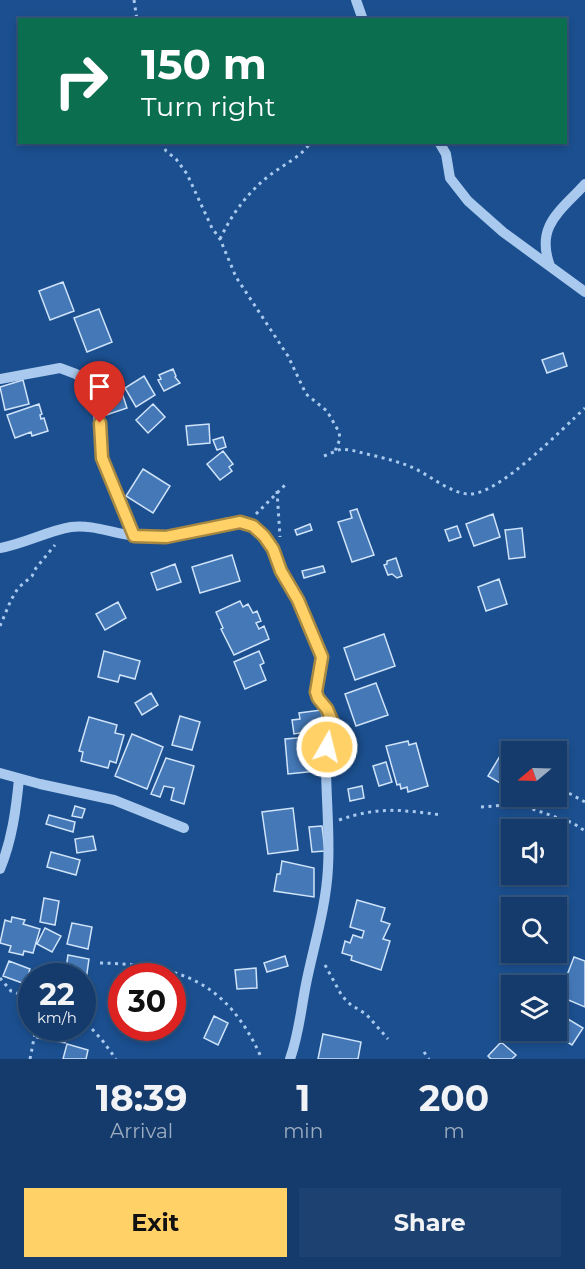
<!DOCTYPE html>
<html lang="en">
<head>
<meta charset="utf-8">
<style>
  :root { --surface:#143b6b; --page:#1d4271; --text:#f1f3f6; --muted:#9dadc1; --line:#33557e; --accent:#ffd166 }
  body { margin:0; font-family:Montserrat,sans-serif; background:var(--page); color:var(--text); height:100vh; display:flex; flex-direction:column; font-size:22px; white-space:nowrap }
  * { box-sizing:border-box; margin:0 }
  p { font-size:20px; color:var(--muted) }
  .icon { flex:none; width:33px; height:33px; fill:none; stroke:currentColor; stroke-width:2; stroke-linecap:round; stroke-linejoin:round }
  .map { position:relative; height:1059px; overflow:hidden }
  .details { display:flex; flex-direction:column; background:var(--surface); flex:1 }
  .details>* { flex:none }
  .top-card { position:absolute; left:18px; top:18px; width:549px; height:126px; border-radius:0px; box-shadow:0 3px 9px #0003,0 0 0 2px var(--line); background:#0b6e4f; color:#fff; overflow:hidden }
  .needle { width:39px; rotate:251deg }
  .buttons { position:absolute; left:501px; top:741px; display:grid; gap:12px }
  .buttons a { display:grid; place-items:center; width:66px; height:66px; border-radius:0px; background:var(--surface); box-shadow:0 3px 9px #0003,0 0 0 2px var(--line); font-size:30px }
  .speed { position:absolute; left:18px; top:963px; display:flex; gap:12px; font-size:30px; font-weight:700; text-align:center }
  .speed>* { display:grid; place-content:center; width:78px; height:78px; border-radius:50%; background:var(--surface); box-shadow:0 3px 9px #0003,0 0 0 2px var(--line); line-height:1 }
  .speed small { font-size:15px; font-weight:400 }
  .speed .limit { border:9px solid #d22; background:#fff; color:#111 }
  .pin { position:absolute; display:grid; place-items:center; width:51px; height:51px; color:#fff; margin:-62px -26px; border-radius:50% 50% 50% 0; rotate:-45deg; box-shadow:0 0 6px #0007 }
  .pin .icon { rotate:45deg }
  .me { position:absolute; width:66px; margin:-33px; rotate:8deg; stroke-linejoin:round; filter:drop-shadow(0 0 4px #0008) }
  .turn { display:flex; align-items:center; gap:21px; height:126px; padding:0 24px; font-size:27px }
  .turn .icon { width:78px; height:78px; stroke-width:2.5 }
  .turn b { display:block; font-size:42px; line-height:51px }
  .eta { display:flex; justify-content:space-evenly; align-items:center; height:102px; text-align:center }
  .eta b { font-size:36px; font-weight:700; line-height:42px }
  .cta { display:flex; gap:12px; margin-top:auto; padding:12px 24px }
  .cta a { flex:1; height:69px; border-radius:0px; background:var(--accent); color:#111; font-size:24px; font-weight:700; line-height:69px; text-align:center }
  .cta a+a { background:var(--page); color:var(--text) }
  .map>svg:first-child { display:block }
</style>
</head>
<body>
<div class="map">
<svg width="585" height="1059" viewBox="0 0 585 1059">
  <rect width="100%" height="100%" fill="#1b4f8f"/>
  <path fill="#4478b7" stroke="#cfe3fa" stroke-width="1.5" d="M63,282L74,311L50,320L39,291Z
    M99,309L112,342L87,352L74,318Z
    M563,353L567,366L547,373L542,360Z
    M173,369L176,376L175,377L180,383L164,391L158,380L161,379L159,375Z
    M144,376L155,395L136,407L125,388Z
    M23,380L29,404L5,410L0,387Z
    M118,381L127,408L103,416L98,401L109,397L106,388L95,391L94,389Z
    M39,404L42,414L40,415L41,419L44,418L48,431L32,436L31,432L15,438L7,415Z
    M153,404L165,417L148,433L136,420Z
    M209,424L210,443L188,445L186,426Z
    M223,437L226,447L217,450L213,440Z
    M223,451L233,464L229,467L232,471L220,480L207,464Z
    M143,469L170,486L153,513L126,496Z
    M357,509L374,555L352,562L338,522L352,518L350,511Z
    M493,514L500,537L474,546L466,524Z
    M310,524L312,530L297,535L295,530Z
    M457,526L461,537L449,541L445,530Z
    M522,528L525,557L509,559L505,530Z
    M232,555L240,581L200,593L192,567Z
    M396,558L402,576L397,578L392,574L388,575L384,565L387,564V561Z
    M175,564L181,582L157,590L151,573Z
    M323,566L325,572L304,578L302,571Z
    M499,579L507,604L486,611L478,587Z
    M240,601L243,607L248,604L253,613L257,611L261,621L256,623L259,629L264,626L269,639L234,655L221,629L223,628L216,612Z
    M118,602L126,618L105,630L96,614Z
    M384,634L395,666L355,680L344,648Z
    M104,651L140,661L135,679L120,675L118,682L98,677Z
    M259,651L264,663L260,665L266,680L245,689L234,662Z
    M376,683L388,715L356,726L345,694Z
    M151,693L158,705L142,715L135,703Z
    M321,710L324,729L294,734L292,720L300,719L299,713Z
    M180,716L200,722L192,750L172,745Z
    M89,717L117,725L115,733L124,735L116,763L110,761L108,768L81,761L83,752L79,751Z
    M132,734L163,747L147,789L115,776Z
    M320,736L323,761L316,762L317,771L288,774L285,739Z
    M408,741L409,745L416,743L428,786L408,792L407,787L401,789L400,784L397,785L386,746Z
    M527,741L545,752H521Z
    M503,751L512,756V790L488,776Z
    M166,758L194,766L184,804L171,800L174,788L164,786L160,797L151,794Z
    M386,762L392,782L379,786L373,766Z
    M362,786L364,798L350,801L348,789Z
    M75,806L85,809L82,818L72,816Z
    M293,808L298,850L268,854L262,812Z
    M49,815L75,822L73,832L46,824Z
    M322,826L325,851L312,852L309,827Z
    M93,836L96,850L77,853L75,839Z
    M51,852L80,860L76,875L47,867Z
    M282,861L314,868V897L274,891L277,874H280Z
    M44,898L59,901L55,925L40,922Z
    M357,900L385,908L381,921L390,924L383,939L390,941L381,970L351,960L352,956L342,953L345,941L350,943L353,935L362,938L364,931L350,927Z
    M12,917L25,920L23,924L40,929L33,953L24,951L23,955L9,952L11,946L0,943L5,920L11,922Z
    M72,923L92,927L88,949L67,944Z
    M45,928L61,936L52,952L37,944Z
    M68,955L89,959L86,980L82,979V976H65Z
    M285,956L288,966L267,972L264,963Z
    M574,957L585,961V1007L559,996Z
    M9,961L30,969L25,984L3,976Z
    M256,968L257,988L237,989L235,970Z
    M214,1016L228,1023L218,1045L204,1038Z
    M563,1016L583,1028L572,1045L553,1033L556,1030V1027Z
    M39,1028H68L65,1043L37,1038Z
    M323,1034L361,1042L358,1059H318Z
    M501,1042L516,1055L512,1059H491L488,1056Z
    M67,1044L88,1050L86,1059H63Z"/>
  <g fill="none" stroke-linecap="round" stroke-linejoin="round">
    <path stroke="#a9c9ee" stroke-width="3" stroke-dasharray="3 4.5" stroke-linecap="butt" d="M134,0L137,20
      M162,142L166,151L176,159L187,174L212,228L220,239L236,277L288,356L306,394L327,411L339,432L340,439L335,451
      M220,239C232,214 247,193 270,175C283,165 301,157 311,142
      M324,456L341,449L351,450C370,455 391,459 409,466C429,474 446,491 467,494C496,498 563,428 585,408
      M277,491L280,537
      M256,514L285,485
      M0,626L11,600L18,588L32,576L36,568L55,545
      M556,786L585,802
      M481,807L518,804L573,823L585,831
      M339,820C380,806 401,810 442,815
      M100,963C181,965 227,981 262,1059
      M325,965L342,996L351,1005L366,1014L388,1039
      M0,978L11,991L32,999
      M82,1018L102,1040L116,1059
      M424,1052L429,1059
      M30,1059L36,1028"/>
    <path stroke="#a9c9ee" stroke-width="10" d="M356,0L363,20
      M439,142L446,154L450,178L468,201L503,232L585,292
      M550,266C535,225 561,211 585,184
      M0,379L60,368L76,374L84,381L98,414L102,458L134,536
      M0,548C24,544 47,531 71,527C93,524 114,534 135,536C167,540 199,529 230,522C263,521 270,546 281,571C293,597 316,628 322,657C324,669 316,680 316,692C317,704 332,712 333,724C334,737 326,750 326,764C326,798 330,833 328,868C326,907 314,945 306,984C301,1009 299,1034 290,1059
      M0,773L40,784L114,800L184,828
      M0,869C12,840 16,810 19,779"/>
  </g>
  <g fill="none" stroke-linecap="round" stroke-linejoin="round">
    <g stroke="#a68842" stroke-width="15">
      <path id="route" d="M100,423L102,458L134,536L166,537L240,522L253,526L264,536L273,549L281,571L298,600L322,657L316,692L318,698L327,709L333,723L332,736L327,747"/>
    </g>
    <use href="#route" stroke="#ffd166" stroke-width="10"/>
  </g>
</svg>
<div class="buttons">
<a><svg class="needle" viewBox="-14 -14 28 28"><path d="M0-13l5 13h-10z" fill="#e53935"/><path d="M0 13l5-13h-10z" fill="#9dadc1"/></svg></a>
<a><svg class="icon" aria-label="sound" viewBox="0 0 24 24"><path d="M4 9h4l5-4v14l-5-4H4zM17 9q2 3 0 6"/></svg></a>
<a><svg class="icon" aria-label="search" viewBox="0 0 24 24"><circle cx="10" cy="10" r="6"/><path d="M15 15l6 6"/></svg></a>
<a><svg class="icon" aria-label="layers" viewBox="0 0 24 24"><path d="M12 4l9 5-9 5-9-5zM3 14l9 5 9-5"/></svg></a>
</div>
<div class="speed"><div>22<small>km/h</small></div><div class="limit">30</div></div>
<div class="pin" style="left:100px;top:423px;background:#d93025"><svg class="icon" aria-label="arrive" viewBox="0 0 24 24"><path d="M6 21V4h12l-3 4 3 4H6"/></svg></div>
<svg class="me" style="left:327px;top:747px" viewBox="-20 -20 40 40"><circle r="17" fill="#ffd166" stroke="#fff" stroke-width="3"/><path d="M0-11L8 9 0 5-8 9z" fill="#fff"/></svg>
<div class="top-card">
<div class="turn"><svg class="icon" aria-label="right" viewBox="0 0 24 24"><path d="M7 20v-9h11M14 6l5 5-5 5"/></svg><div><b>150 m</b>Turn right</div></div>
</div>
</div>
<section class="details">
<div class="eta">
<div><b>18:39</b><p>Arrival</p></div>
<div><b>1</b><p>min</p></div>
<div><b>200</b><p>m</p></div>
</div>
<div class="cta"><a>Exit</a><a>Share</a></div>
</section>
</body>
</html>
